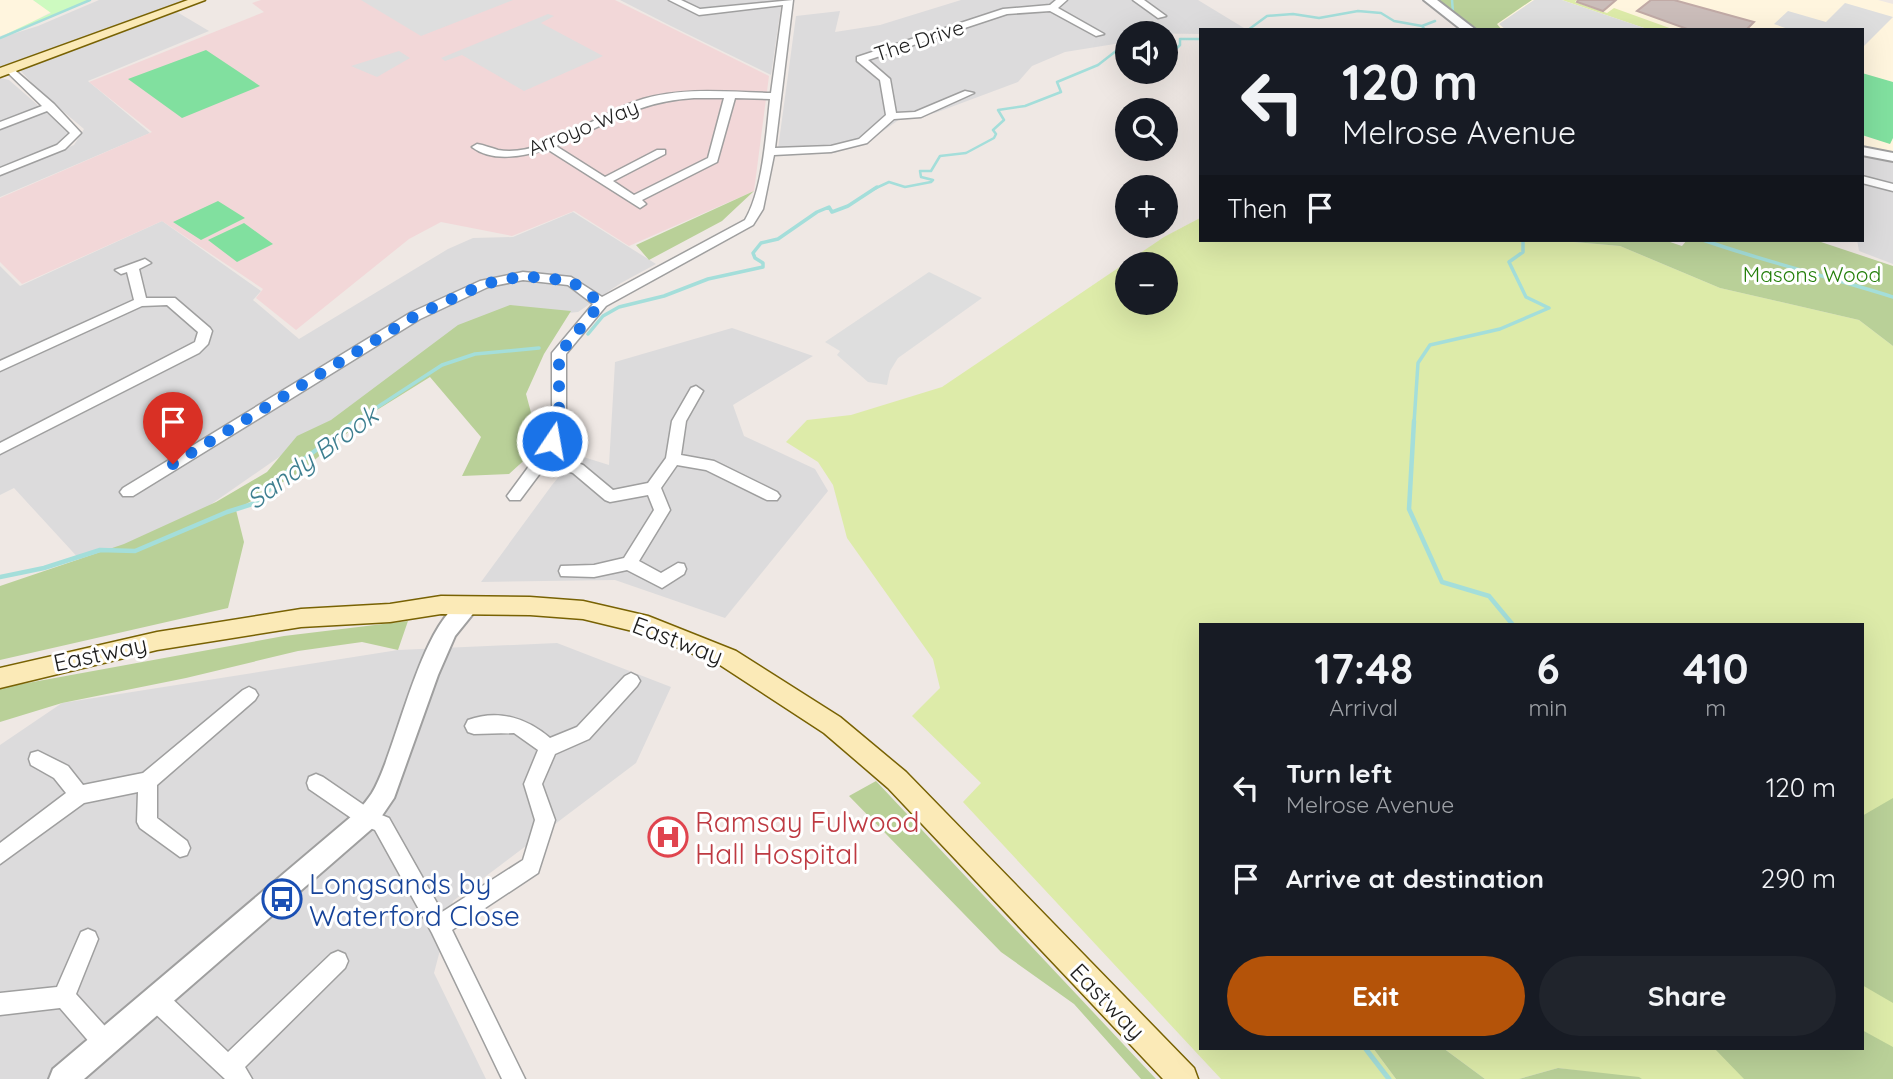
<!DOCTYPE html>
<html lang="en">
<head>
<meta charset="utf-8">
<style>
  :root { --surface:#171b24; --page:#20242c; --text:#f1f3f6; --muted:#9ea1a6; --accent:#b45309 }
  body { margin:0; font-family:Quicksand,sans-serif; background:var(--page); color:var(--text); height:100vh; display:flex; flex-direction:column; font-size:26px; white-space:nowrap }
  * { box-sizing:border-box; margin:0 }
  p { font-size:23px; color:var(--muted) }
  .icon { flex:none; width:38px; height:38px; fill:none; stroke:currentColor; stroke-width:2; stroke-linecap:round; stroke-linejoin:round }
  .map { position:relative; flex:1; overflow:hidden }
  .details { position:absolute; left:1199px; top:623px; width:665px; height:427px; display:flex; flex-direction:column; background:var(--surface); border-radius:0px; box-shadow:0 7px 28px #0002 }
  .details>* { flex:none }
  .top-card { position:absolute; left:1199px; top:28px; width:665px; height:214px; border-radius:0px; box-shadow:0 7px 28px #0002; background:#171b24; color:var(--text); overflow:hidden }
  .controls { position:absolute; left:1115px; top:21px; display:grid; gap:14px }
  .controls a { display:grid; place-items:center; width:63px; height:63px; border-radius:50%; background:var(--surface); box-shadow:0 7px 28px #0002; font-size:35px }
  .pin { position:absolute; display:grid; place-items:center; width:60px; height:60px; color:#fff; margin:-72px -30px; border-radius:50% 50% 50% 0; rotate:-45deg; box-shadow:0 0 7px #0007 }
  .pin .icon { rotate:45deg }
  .me { position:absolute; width:77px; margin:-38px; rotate:12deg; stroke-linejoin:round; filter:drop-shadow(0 0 5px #0008) }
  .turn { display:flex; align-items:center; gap:24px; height:147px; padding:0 28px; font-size:32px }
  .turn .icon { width:91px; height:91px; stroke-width:2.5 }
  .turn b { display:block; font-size:49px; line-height:60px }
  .then { display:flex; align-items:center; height:66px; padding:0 28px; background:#0003; gap:14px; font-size:26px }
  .eta { display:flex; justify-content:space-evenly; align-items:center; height:119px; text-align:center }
  .eta b { font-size:42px; font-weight:800; line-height:49px }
  .button { display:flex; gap:14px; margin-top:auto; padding:14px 28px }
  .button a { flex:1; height:80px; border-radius:42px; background:var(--accent); color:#fff; font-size:28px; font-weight:800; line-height:80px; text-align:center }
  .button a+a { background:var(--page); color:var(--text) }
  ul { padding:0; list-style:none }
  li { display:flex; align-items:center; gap:21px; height:91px; padding:0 28px }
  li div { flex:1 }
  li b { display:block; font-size:26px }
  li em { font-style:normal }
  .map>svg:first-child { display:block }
</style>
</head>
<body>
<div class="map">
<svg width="1893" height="1079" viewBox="0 0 1893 1079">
  <rect width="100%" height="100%" fill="#efe8e4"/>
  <path fill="#dcdbdc" d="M99,0H189L0,70V38L38,26Z
    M620,0H782L771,75L671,26Z
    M961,0H1198L1244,28L1200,30V34L1127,33V42L1065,52L1032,66L1018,82L935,113L900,119L876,136L835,153L777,156L796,16L840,11L835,32L880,25Z
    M177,12L209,31L88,81L150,133L0,197V175L74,145L84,129L40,92L20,70Z
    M0,78L9,80L71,134L61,143L0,168Z
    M1862,154L1893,160V264L1859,251L1857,240H1862Z
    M573,212L656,264L621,283L578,312L490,321L305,439L187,521L82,562L14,488L0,495V266L20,286L162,221L261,291L253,300L299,339L448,249L473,238L513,237Z
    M732,328L813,356L733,405L744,436L815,469L828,491L725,618L615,580L481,582L552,485L577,455L609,465L615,362Z
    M557,643L671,687L636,763L453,901L434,973L486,1079H0V745L62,703L398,650Z"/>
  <path fill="#fff5de" d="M0,0H33L51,12L15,31L0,36Z
    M1457,0H1878L1893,4V152L1862,146V30H1476L1456,13Z"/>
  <path fill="#f2d7d8" d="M261,0H615L769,76L754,191L629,246L574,211L512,236L441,222L409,239L296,330L256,298L263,289L162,221L22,284L0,262V198L152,132L89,82L264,12L252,3Z"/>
  <path fill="#ddeba9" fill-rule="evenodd" d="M1562,0H1577L1575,2L1607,13L1614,8L1675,30H1650Z
    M1200,218V240H1574V242L1620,246L1720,288L1859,320L1893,346V1079H1642L1558,1068L1519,1079H1485L1443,1048H1862V625H1200V1048H1373L1396,1079H1221L963,802L981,783L912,716L940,688L933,659L847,538L833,485L818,462L786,442L807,420L851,415L942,387L1164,237ZM1127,264H1166V303H1127Z"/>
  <path fill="#b9d098" d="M1439,0H1532L1497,24L1502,30H1478Z
    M754,191L722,221L649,260L636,245Z
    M1574,240H1664L1682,246L1687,240H1815L1893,266V346L1859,320L1720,288L1620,246L1574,242Z
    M510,305L571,311L544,354L526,394L540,446L509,474L462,476L481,437L430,377L369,415L300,472L236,510L244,542L228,608L0,660V586L124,544L216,502L267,472L297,436L331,420L458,325Z
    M408,621L398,650L362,642L298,651L186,678L62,703L0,722V688L284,636Z
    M876,781L1156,1079H1141L1074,1004L1001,952L849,796Z
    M1893,798V1003L1862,985V816Z
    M1862,1030L1893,1047V1079H1744L1714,1048H1862Z
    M1373,1048H1443L1485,1079H1396Z
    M1558,1068L1639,1077L1642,1079H1519Z"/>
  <path fill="#cdfac0" d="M33,0H89L0,37L51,13Z"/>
  <path fill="#81e09f" d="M206,50L260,86L182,118L128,79Z
    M1862,73L1893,82V138L1890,144L1862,135Z
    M218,201L245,218L201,240L173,222Z
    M244,223L273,244L237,262L208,240Z"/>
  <path fill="#dedede" d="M361,0H513L421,36Z
    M1534,0H1562L1650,30H1506L1499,24Z
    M1845,3L1893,17L1862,48V30H1791L1774,24L1788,11L1826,22Z
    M548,14L554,16L541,23L603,56L524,91L462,55L445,61L441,58Z
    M399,51L410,58L377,77L351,66Z
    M929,272L982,298L898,358L890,371L887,385L868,382L837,355L840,351L825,342Z"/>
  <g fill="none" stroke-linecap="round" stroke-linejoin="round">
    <path stroke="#a4deda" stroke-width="2.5" d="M1452,0L1453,12
      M1248,30L1267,16L1293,14L1319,18L1358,11L1381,13L1394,21L1422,26
      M1425,30L1422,26L1435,21
      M0,38L90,0
      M1166,52L1172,53L1180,45V39H1200
      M874,189L889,182L905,187L931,182L933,180L921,177L920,171H931L940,156L966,153L994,138L996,134L993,130L1004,120L998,110L1025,106L1061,92L1057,82L1098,65L1116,51L1127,52"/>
    <path stroke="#a4deda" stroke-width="3.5" d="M1703,240C1766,262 1830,277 1893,297
      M588,334L603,316L619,307L664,296L708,279L763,267V263L755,258L753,253L761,243L778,239L817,212L829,207L832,212L848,206L877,187
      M353,423L442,365L475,354L539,348
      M1414,423L1418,363L1430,345L1500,329L1549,308L1526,297L1509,262L1523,252V240"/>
    <path stroke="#a4deda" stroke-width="4.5" d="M1414,421L1409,509L1442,582L1489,596L1513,625
      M0,577L44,568L100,550L135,551L227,512L256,503L288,471L355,421"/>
    <path stroke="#a4deda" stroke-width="5" d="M1365,1048L1389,1079"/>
  </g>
  <path fill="#cbbdba" stroke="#c1aaa6" stroke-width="2" d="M1578,0H1616L1603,11L1577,2Z
    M1651,0H1674L1754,22L1746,30H1690L1637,11Z"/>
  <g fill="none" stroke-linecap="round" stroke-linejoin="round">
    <g stroke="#9f9f9f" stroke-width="3">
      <path id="minor" d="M669,0H681L700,9L793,0L775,148L831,146L859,139L886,115L880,80L857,61V57L1003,9L1050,5L1056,0H1067L1058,8L1104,34L1096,36L1050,11L1007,14L868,60L890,79L896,113L915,112L965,91L974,93L921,117L894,119L867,143L831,152L774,155L763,209L753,225L606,306L566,354V426L553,454L583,465L613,490L648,483L666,458L672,421L691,388L696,386L703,391L686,421L681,455L714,461L777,492L780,496L777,500H767L706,470L677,465L661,488L670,510L639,561L661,573L678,563L684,564L686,569L684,574L662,588L627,570L594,577L561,576L559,571L561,566L594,565L624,558L654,510L648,495L610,502L605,500L573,473L547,464L520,500H510L507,496L510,492L538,454L552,426V353L593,304L568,285L523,280L488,287L420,319L133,496H123L120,492L123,488L410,313L480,281L523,272L571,277L602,297L745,220C763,189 766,135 770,99L735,98L717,162L642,200L646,204L640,208L547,149C524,156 493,163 472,147L477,144C484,145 491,148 498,150C545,158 598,112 643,99C684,87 729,92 771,93L783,5L699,15ZM694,98H724L708,158L634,195L613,181L665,154V150H657L605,177L556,146C609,124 634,102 694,98Z
        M1133,0H1144L1166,16L1158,18Z
        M10,66L54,104L81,133L65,149L0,175V168L57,145L70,133L47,111L0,129V122L42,106L6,71V67Z
        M1862,176L1893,184V191L1862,183Z
        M145,259L151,263L139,269L146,298H175L210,328L212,331L208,344L199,353L0,454V443L195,342L198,332L167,305L142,306L0,371V361L134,300L127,272L121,274L115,270Z
        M631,673L637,676L640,681L637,686L589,739L555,754L542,784L555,820L538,873L452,930L525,1079H502L432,933L375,830L360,824L309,789L307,783L309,777L316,774L323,777L374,812L389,818L442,912L523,860L535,820L524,784L538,750L514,733L474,734L468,732L465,726L468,720C498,709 527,718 550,738L577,727L625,676Z
        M249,687L255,690L258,695L255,700L157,785V818L187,841L190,848L187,855L180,857L140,828L137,822L138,792L84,803L0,864V843L66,793L54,778L31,765L29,759L31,753L38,751L68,766L83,785L143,773L243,690Z
        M88,929L95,932L98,939L76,994L113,1035L116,1043L113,1051L105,1054L97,1051L60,1008L0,1015V993L57,987L81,932Z
        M338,951L345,954L348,961L345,968L245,1067L252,1079H225L149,1008L146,1000L149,992L157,989L165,992L228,1052L331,954Z"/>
    </g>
    <g stroke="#9f9f9f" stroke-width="4">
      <path id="tertiary" d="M1424,0H1437L1476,30H1462Z
        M1862,147L1893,153V161L1862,155Z
        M470,597L477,599L480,605L455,636L438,675L394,798L375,826L84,1079H49L53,1069L359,810C363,805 368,799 372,793C398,750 421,613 470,597Z"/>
    </g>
    <g stroke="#786203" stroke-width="3">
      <path id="secondary" d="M188,0H205L0,77V68Z
        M441,596L530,597L583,601L648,616L736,651L840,717L906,772L1194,1068L1198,1079H1163L888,788L824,733L720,665L645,634L583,619L530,615L441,614L390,622L301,627L157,650L0,688V668L157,632L301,609L390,604Z"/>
    </g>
    <use href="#minor" fill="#fff" fill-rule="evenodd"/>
    <use href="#tertiary" fill="#fff" fill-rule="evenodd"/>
    <use href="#secondary" fill="#fbeab7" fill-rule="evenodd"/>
  </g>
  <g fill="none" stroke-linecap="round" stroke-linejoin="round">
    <path stroke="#1a73e8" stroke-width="12" stroke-dasharray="0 21.6" d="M173,464L415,316L484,284L523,276L571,281L601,303L559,354V426L552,441"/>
  </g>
  <defs>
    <g id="hospital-ring" transform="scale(2.0125)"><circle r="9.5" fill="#fff" stroke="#e0444e" stroke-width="1.5"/><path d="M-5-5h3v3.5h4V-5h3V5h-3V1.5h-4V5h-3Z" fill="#e0444e"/></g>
    <g id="bus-ring" transform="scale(2.0125)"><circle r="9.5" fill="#fff" stroke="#1a4fb4" stroke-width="1.5"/><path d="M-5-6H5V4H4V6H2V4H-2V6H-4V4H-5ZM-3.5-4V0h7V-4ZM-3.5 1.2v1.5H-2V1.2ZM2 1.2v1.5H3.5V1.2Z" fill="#1a4fb4"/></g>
  </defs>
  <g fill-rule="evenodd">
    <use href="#hospital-ring" x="668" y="837"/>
    <use href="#bus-ring" x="282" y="899"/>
  </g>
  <g text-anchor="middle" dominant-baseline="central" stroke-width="6" stroke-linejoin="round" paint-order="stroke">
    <g font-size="21" fill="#1e1e1e" stroke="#fff">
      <text transform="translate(919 40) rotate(-18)">The Drive</text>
      <text transform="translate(583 127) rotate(-22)">Arroyo Way</text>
    </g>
    <g font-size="21" fill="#237f09" stroke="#fff">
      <text x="1812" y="274">Masons Wood</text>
    </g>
    <g font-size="24" fill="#1e1e1e" stroke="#fff">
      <text transform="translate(678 640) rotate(21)">Eastway</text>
      <text transform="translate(100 653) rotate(-12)">Eastway</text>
      <text transform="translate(1108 1001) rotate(46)">Eastway</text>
    </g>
    <g font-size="26" font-style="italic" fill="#3e7f90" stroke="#fff">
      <text transform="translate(312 457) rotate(-36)">Sandy Brook</text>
    </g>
    <g font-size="28" fill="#be3a42" stroke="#fff" text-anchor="start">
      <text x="695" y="821">Ramsay Fulwood<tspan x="695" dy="32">Hall Hospital</tspan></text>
    </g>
    <g font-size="28" fill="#164399" stroke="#fff" text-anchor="start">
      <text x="309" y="883">Longsands by<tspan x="309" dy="32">Waterford Close</tspan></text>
    </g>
  </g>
</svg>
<div class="controls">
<a><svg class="icon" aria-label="sound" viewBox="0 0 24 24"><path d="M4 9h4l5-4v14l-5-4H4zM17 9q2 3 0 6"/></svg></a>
<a><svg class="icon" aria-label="search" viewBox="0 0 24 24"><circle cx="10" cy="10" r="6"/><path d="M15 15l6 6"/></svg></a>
<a>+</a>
<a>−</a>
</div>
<div class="pin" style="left:173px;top:464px;background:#d93025"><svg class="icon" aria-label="arrive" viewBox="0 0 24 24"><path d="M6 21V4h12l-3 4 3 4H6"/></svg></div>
<svg class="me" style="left:552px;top:441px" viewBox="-20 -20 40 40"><circle r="17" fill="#1a73e8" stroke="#fff" stroke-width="3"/><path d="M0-11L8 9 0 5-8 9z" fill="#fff"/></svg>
<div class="top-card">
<div class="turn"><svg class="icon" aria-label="left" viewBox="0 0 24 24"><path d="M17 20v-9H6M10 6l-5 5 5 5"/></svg><div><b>120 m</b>Melrose Avenue</div></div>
<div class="then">Then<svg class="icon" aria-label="arrive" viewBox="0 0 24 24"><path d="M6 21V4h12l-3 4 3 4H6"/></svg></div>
</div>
<section class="details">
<div class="eta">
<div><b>17:48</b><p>Arrival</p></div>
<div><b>6</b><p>min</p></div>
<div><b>410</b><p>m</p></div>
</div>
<ul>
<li><svg class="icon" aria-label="left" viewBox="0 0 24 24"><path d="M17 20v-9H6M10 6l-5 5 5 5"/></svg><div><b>Turn left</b><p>Melrose Avenue</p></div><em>120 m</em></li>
<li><svg class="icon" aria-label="arrive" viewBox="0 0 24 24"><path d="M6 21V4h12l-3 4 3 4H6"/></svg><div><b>Arrive at destination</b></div><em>290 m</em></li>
</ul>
<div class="button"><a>Exit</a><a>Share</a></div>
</section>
</div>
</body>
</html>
